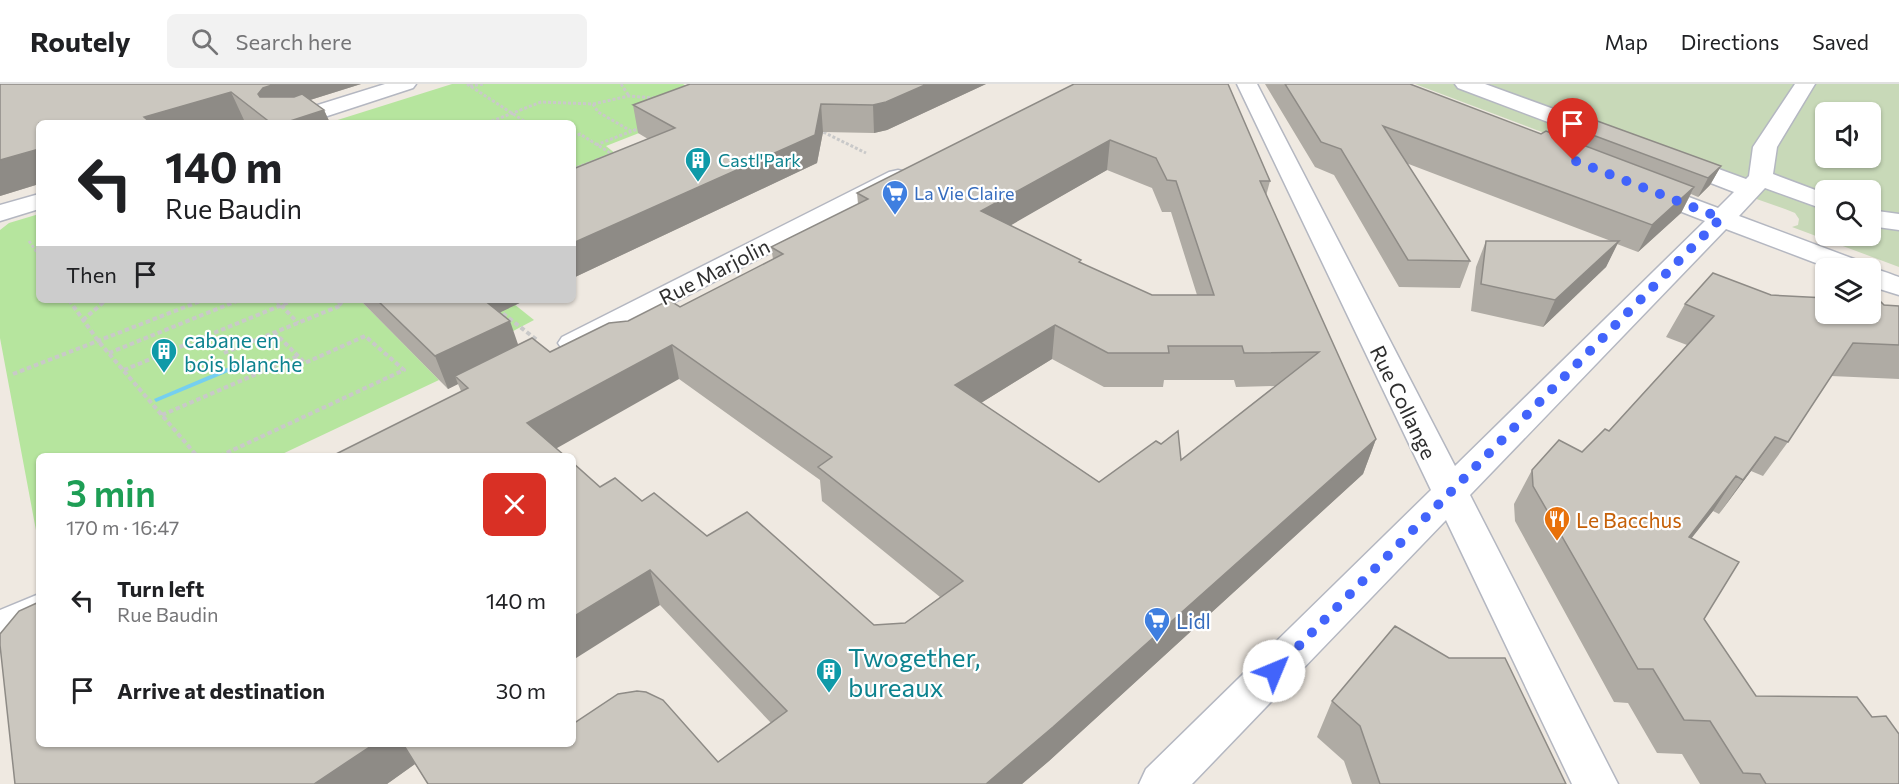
<!DOCTYPE html>
<html lang="en">
<head>
<meta charset="utf-8">
<style>
  :root { --surface:#fff; --page:#f2f2f2; --text:#202124; --muted:#757577; --line:#e0e0e0 }
  body { margin:0; font-family:Commissioner,sans-serif; background:var(--page); color:var(--text); height:100vh; display:flex; flex-direction:column; font-size:22px; white-space:nowrap }
  * { box-sizing:border-box; margin:0 }
  p { font-size:20px; color:var(--muted) }
  .icon { flex:none; width:33px; height:33px; fill:none; stroke:currentColor; stroke-width:2; stroke-linecap:round; stroke-linejoin:round }
  .map { position:relative; flex:1; overflow:hidden }
  .side { position:absolute; left:36px; top:369px; width:540px; height:294px; display:flex; flex-direction:column; background:var(--surface); border-radius:9px; box-shadow:0 2px 4px #0004 }
  .side>* { flex:none }
  .guide { position:absolute; left:36px; top:36px; width:540px; height:183px; border-radius:9px; box-shadow:0 2px 4px #0004; background:#fff; color:var(--text); overflow:hidden }
  .fabs { position:absolute; left:1815px; top:18px; display:grid; gap:12px }
  .fabs a { display:grid; place-items:center; width:66px; height:66px; border-radius:9px; background:var(--surface); box-shadow:0 2px 4px #0004; font-size:30px }
  .pin { position:absolute; display:grid; place-items:center; width:51px; height:51px; color:#fff; margin:-62px -26px; border-radius:50% 50% 50% 0; rotate:-45deg; box-shadow:0 0 6px #0007 }
  .pin .icon { rotate:45deg }
  .me { position:absolute; width:66px; margin:-33px; rotate:45deg; stroke-linejoin:round; filter:drop-shadow(0 0 4px #0008) }
  .turn { display:flex; align-items:center; gap:21px; height:126px; padding:0 30px; font-size:27px }
  .turn .icon { width:78px; height:78px; stroke-width:2.5 }
  .turn b { display:block; font-size:42px; line-height:51px }
  .then { display:flex; align-items:center; height:57px; padding:0 30px; background:#0003; gap:12px; font-size:22px }
  .round { display:grid; place-items:center; flex:none; width:63px; height:63px; border-radius:9px; background:var(--page) }
  .headline { display:flex; align-items:center; justify-content:space-between; height:102px; padding:0 30px }
  h1 { font-size:36px; font-weight:600; line-height:45px; color:#1e9e55 }
  ul { padding:0; list-style:none }
  li { display:flex; align-items:center; gap:18px; height:90px; padding:0 30px }
  li div { flex:1 }
  li b { display:block; font-size:22px }
  li em { font-style:normal }
  header { display:flex; align-items:center; gap:36px; box-sizing:border-box; height:84px; padding:0 30px; background:var(--surface); border-bottom:2px solid var(--line) }
  header strong { font-size:28px }
  nav { display:flex; gap:33px; margin-inline-start:auto; font-size:21px }
  .search { width:420px; height:54px; background:var(--page); display:flex; align-items:center; gap:15px; box-sizing:border-box; padding:0 21px; border-radius:9px; color:var(--muted); font-size:22px }
  .map>svg:first-child { display:block }
</style>
</head>
<body>
<header>
<strong>Routely</strong>
<div class="search"><svg class="icon" aria-label="search" viewBox="0 0 24 24"><circle cx="10" cy="10" r="6"/><path d="M15 15l6 6"/></svg>Search here</div>
<nav><a>Map</a><a>Directions</a><a>Saved</a></nav>
</header>
<div class="map">
<svg width="1899" height="700" viewBox="0 0 1899 700">
  <rect width="100%" height="100%" fill="#efe9e1"/>
  <path fill="#b6e59e" d="M452,0H683L718,18L606,62L616,70L573,86V39H328Z
    M39,130V216H360L439,296L278,372H39L38,457L0,254V146L9,139Z
    M457,216H509L534,236L502,253Z"/>
  <path fill="#c8d9b8" fill-rule="evenodd" d="M1415,0H1899V183L1792,143L1798,141L1799,135L1795,129L1785,125L1711,99H1676ZM1826,28H1870V74H1826ZM1826,106H1870V152H1826Z"/>
  <path fill="#75cff0" d="M241,278L245,281L156,318L154,315Z"/>
  <g fill="none" stroke-linecap="round" stroke-linejoin="round">
    <g stroke="#b4b7c1" stroke-width="3">
      <path id="minor" d="M385,0H416L413,4L306,39H273L276,34Z
        M1237,0H1257L1455,382L1705,137L1636,110L1633,105L1636,100L1645,98L1654,100L1718,124L1734,108L1667,82L1663,77L1667,72L1675,70L1683,72L1746,95L1749,92L1753,63L1795,0H1815L1777,63L1773,90L1826,110V126L1765,104L1739,132L1862,178L1865,184H1829L1726,145L1470,411L1618,700H1572L1446,436L1192,700H1139L1146,685L1431,406Z
        M1455,0H1485L1617,48L1620,53L1617,58L1609,60L1601,58L1458,4Z
        M898,86L907,88L910,93L907,98L584,265L573,268L562,265L558,259L562,253L889,88Z
        M39,110V125L0,137V121Z
        M1870,126L1899,130V146L1870,142Z
        M1867,184C1878,184 1889,190 1899,193V211L1870,202V184Z
        M39,510V543L0,560V526Z"/>
    </g>
    <path stroke="#c9c9c9" stroke-width="3" stroke-dasharray="3 2" stroke-linecap="butt" d="M467,0L527,39
      M621,0L629,12
      M470,2L484,0
      M593,20L598,28L631,47
      M487,39L541,18L593,20L629,12L654,14
      M819,46L866,69
      M573,53L580,50L612,70L573,85
      M596,61L640,44
      M29,157L39,171"/>
    <path stroke="#c9c9c9" stroke-width="4" stroke-dasharray="4.5 3" stroke-linecap="butt" d="M69,216L99,258L197,372
      M276,216L298,239
      M497,225L537,256
      M83,236L106,216
      M109,269L239,216
      M224,269L342,221L336,216
      M124,286L294,216
      M13,290L203,216
      M162,331L298,272
      M220,372L404,286L365,252L305,279L275,249"/>
    <use href="#minor" fill="#fff" fill-rule="evenodd"/>
  </g>
  <path fill="#afaba4" fill-rule="evenodd" d="M0,0H361L310,16L324,26L330,39H248L244,36L39,39V100L0,112Z
    M986,0L887,46L874,49L823,48L817,79L573,194V85L648,55L638,49L633,21Z
    M1074,0L1270,97L1266,112L1376,355L1363,390L1049,677L1022,700H428L415,680L387,700H15L39,660L718,678L771,639L660,521L600,403L642,417L707,452L874,541L905,539L940,513L822,417L820,396L679,295L461,307L458,300L448,305L360,216H526L500,228L518,261L550,268L628,237L680,223L773,175L771,163L858,120L857,109ZM1107,86L1152,104L1162,128H1171L1197,211H1152L1081,179L1010,141ZM1052,275L1104,303H1163L1164,296H1234L1236,303L1275,302L1181,376L1099,398L981,319Z
    M1265,0H1410L1541,50L1558,51L1563,40L1721,82L1710,101L1698,113L1691,110L1681,129L1638,168L1617,160L1606,183L1543,243L1471,227L1476,183L1486,157H1611L1406,79L1470,177L1460,204L1399,203L1334,91L1315,83Z
    M1771,211L1899,222V295L1831,292L1788,358L1763,392L1751,387L1719,430L1713,427L1691,454L1704,535L1756,612L1899,700H1700L1682,670L1657,669L1628,619L1614,618L1515,437L1514,420L1532,386L1582,368L1609,347L1687,261L1666,253L1685,220Z
    M1332,617L1566,700H1352L1344,677L1317,653Z"/>
  <path fill="#8e8b86" d="M275,0H361L294,21L271,38L258,10L263,4Z
    M927,0H986L887,46L874,49L873,21Z
    M231,8L244,36L235,39H148L144,33Z
    M821,20L823,48L817,79L573,194V159Z
    M324,26L330,39H284Z
    M1110,56L1107,86L980,159L981,127Z
    M39,65V100L0,112V76Z
    M1721,82L1710,101L1698,113L1708,94Z
    M1694,103L1681,129L1638,168L1652,141Z
    M1619,157L1606,183L1543,243L1555,216Z
    M475,216H526L482,237Z
    M510,237L521,269L455,292L458,300L448,305L435,272Z
    M1055,241L1052,275L955,335V301Z
    M672,261L679,295L543,372L527,339Z
    M1775,353L1751,387L1719,430L1743,396Z
    M1376,355L1363,390L1049,677L1022,700H986Z
    M1736,392L1713,427L1665,488L1689,453Z
    M650,486L660,521L573,576V533Z
    M374,660H403L415,680L387,700H314Z"/>
  <path fill="#cbc7bf" stroke="#8e8b86" stroke-width="1.5" fill-rule="evenodd" d="M0,0H275L263,4L258,10L260,13H294L302,10L324,26L284,39H271L231,8L144,33L151,39H39V65L0,76Z
    M690,0H927L886,18L873,21L821,20L815,51L573,159V85L675,44L633,21Z
    M1074,0H1228L1270,97H1260L1376,355L1053,643L986,700H428L403,660H573V640L618,610L637,607L646,608L663,616L718,678L787,627L650,486L573,533V379L600,403L615,394L642,417L654,409L707,452L747,428L874,541L905,539L963,497L818,383L832,373L672,261L527,339L565,372H332L468,304L455,292L532,254L550,268L609,239L628,237L669,216L680,223L783,170L771,163L868,115L857,109ZM1110,56L1156,74L1167,96L1176,97L1214,211H1152L1079,178L1081,176L981,127ZM1055,241L1108,269H1169L1168,262H1242L1244,269L1319,268L1181,376L1178,347L1161,360L1156,357L1099,398L955,301Z
    M1285,0H1410L1541,50L1546,47L1694,103L1652,141L1383,42L1470,177L1408,176L1341,65L1321,58Z
    M1578,30L1721,82L1708,94L1563,40Z
    M1486,157H1619L1555,216L1481,200Z
    M1713,189L1771,211L1826,214V230H1870V216L1880,217L1884,221L1899,222V261L1853,259L1788,358L1775,353L1743,396L1736,392L1689,453L1739,478L1704,535L1756,612L1857,613L1872,633L1886,632L1899,650V700H1766L1760,690L1743,689L1710,637L1684,636L1653,585H1638L1533,402L1532,386L1559,356L1582,368L1605,345L1609,347L1714,232L1685,220Z
    M377,216H484L510,237L435,272Z
    M39,518V660H374L314,700H15L0,561V550L19,527Z
    M1395,542L1449,574H1505L1566,700H1380L1360,642L1332,617Z"/>
  <g fill="none" stroke-linecap="round" stroke-linejoin="round">
    <path stroke="#4264fb" stroke-width="10" stroke-dasharray="0 18" d="M1274,587L1721,134L1573,76"/>
  </g>
  <defs>
    <g id="building-pin" transform="scale(1.35)"><path d="M0 17L-7.5 6A9.5 9.5 0 1 1 7.5 6Z" fill="#0f9aa8" stroke="#fff"/><path d="M-4-6H4V6H1V3H-1V6H-4ZM-2.5-4.3h1.7v1.8h-1.7ZM.8-4.3h1.7v1.8H.8ZM-2.5-1h1.7V.8h-1.7ZM.8-1h1.7V.8H.8Z" fill="#fff"/></g>
    <g id="supermarket-pin" transform="scale(1.35)"><path d="M0 17L-7.5 6A9.5 9.5 0 1 1 7.5 6Z" fill="#3f7fe0" stroke="#fff"/><path d="M-6-5.5h2.5l.6 2H6L4.5 2H-2.5L-4.4-4H-6ZM-1.5 3.2a1.3 1.3 0 1 0 .1 0ZM3 3.2a1.3 1.3 0 1 0 .1 0Z" fill="#fff"/></g>
    <g id="restaurant-pin" transform="scale(1.35)"><path d="M0 17L-7.5 6A9.5 9.5 0 1 1 7.5 6Z" fill="#e8710a" stroke="#fff"/><path d="M-5-6h1v4h1v-4h1v4h1v-4h1v5L-1.5 .5V6h-2V.5L-5-1ZM5-6V6H3V1.5H1.5Q1.5-4 5-6Z" fill="#fff"/></g>
  </defs>
  <g fill-rule="evenodd">
    <use href="#building-pin" x="698" y="76"/>
    <use href="#supermarket-pin" x="895" y="109"/>
    <use href="#building-pin" x="164" y="267"/>
    <use href="#restaurant-pin" x="1557" y="435"/>
    <use href="#supermarket-pin" x="1157" y="536"/>
    <use href="#building-pin" x="829" y="587"/>
  </g>
  <g text-anchor="middle" dominant-baseline="central" stroke-width="4.5" stroke-linejoin="round" paint-order="stroke">
    <g font-size="18" fill="#0d838f" stroke="#fff" text-anchor="start">
      <text x="718" y="76">Castl'Park</text>
    </g>
    <g font-size="18" fill="#366cbe" stroke="#fff" text-anchor="start">
      <text x="914" y="109">La Vie Claire</text>
    </g>
    <g font-size="21" fill="#2e2e2e" stroke="#fff">
      <text transform="translate(714 187) rotate(-27)">Rue Marjolin</text>
      <text transform="translate(1404 318) rotate(64)">Rue Collange</text>
    </g>
    <g font-size="21" fill="#0d838f" stroke="#fff" text-anchor="start">
      <text x="184" y="255">cabane en<tspan x="184" dy="24">bois blanche</tspan></text>
    </g>
    <g font-size="21" fill="#c56008" stroke="#fff" text-anchor="start">
      <text x="1576" y="435">Le Bacchus</text>
    </g>
    <g font-size="21" fill="#366cbe" stroke="#fff" text-anchor="start">
      <text x="1176" y="536">Lidl</text>
    </g>
    <g font-size="26" fill="#0d838f" stroke="#fff" text-anchor="start">
      <text x="848" y="572">Twogether,<tspan x="848" dy="30">bureaux</tspan></text>
    </g>
  </g>
</svg>
<div class="fabs">
<a><svg class="icon" aria-label="sound" viewBox="0 0 24 24"><path d="M4 9h4l5-4v14l-5-4H4zM17 9q2 3 0 6"/></svg></a>
<a><svg class="icon" aria-label="search" viewBox="0 0 24 24"><circle cx="10" cy="10" r="6"/><path d="M15 15l6 6"/></svg></a>
<a><svg class="icon" aria-label="layers" viewBox="0 0 24 24"><path d="M12 4l9 5-9 5-9-5zM3 14l9 5 9-5"/></svg></a>
</div>
<div class="pin" style="left:1573px;top:76px;background:#d93025"><svg class="icon" aria-label="arrive" viewBox="0 0 24 24"><path d="M6 21V4h12l-3 4 3 4H6"/></svg></div>
<svg class="me" style="left:1274px;top:587px" viewBox="-20 -20 40 40"><circle r="19" fill="#fff"/><path d="M0-13L10 11 0 6-10 11z" fill="#4264fb"/></svg>
<div class="guide">
<div class="turn"><svg class="icon" aria-label="left" viewBox="0 0 24 24"><path d="M17 20v-9H6M10 6l-5 5 5 5"/></svg><div><b>140 m</b>Rue Baudin</div></div>
<div class="then">Then<svg class="icon" aria-label="arrive" viewBox="0 0 24 24"><path d="M6 21V4h12l-3 4 3 4H6"/></svg></div>
</div>
<section class="side">
<div class="headline"><div><h1>3 min</h1><p>170 m · 16:47</p></div><a class="round" style="background:#d93025;color:#fff"><svg class="icon" aria-label="close" viewBox="0 0 24 24"><path d="M6 6l12 12M18 6L6 18"/></svg></a></div>
<ul>
<li><svg class="icon" aria-label="left" viewBox="0 0 24 24"><path d="M17 20v-9H6M10 6l-5 5 5 5"/></svg><div><b>Turn left</b><p>Rue Baudin</p></div><em>140 m</em></li>
<li><svg class="icon" aria-label="arrive" viewBox="0 0 24 24"><path d="M6 21V4h12l-3 4 3 4H6"/></svg><div><b>Arrive at destination</b></div><em>30 m</em></li>
</ul>
</section>
</div>
</body>
</html>
